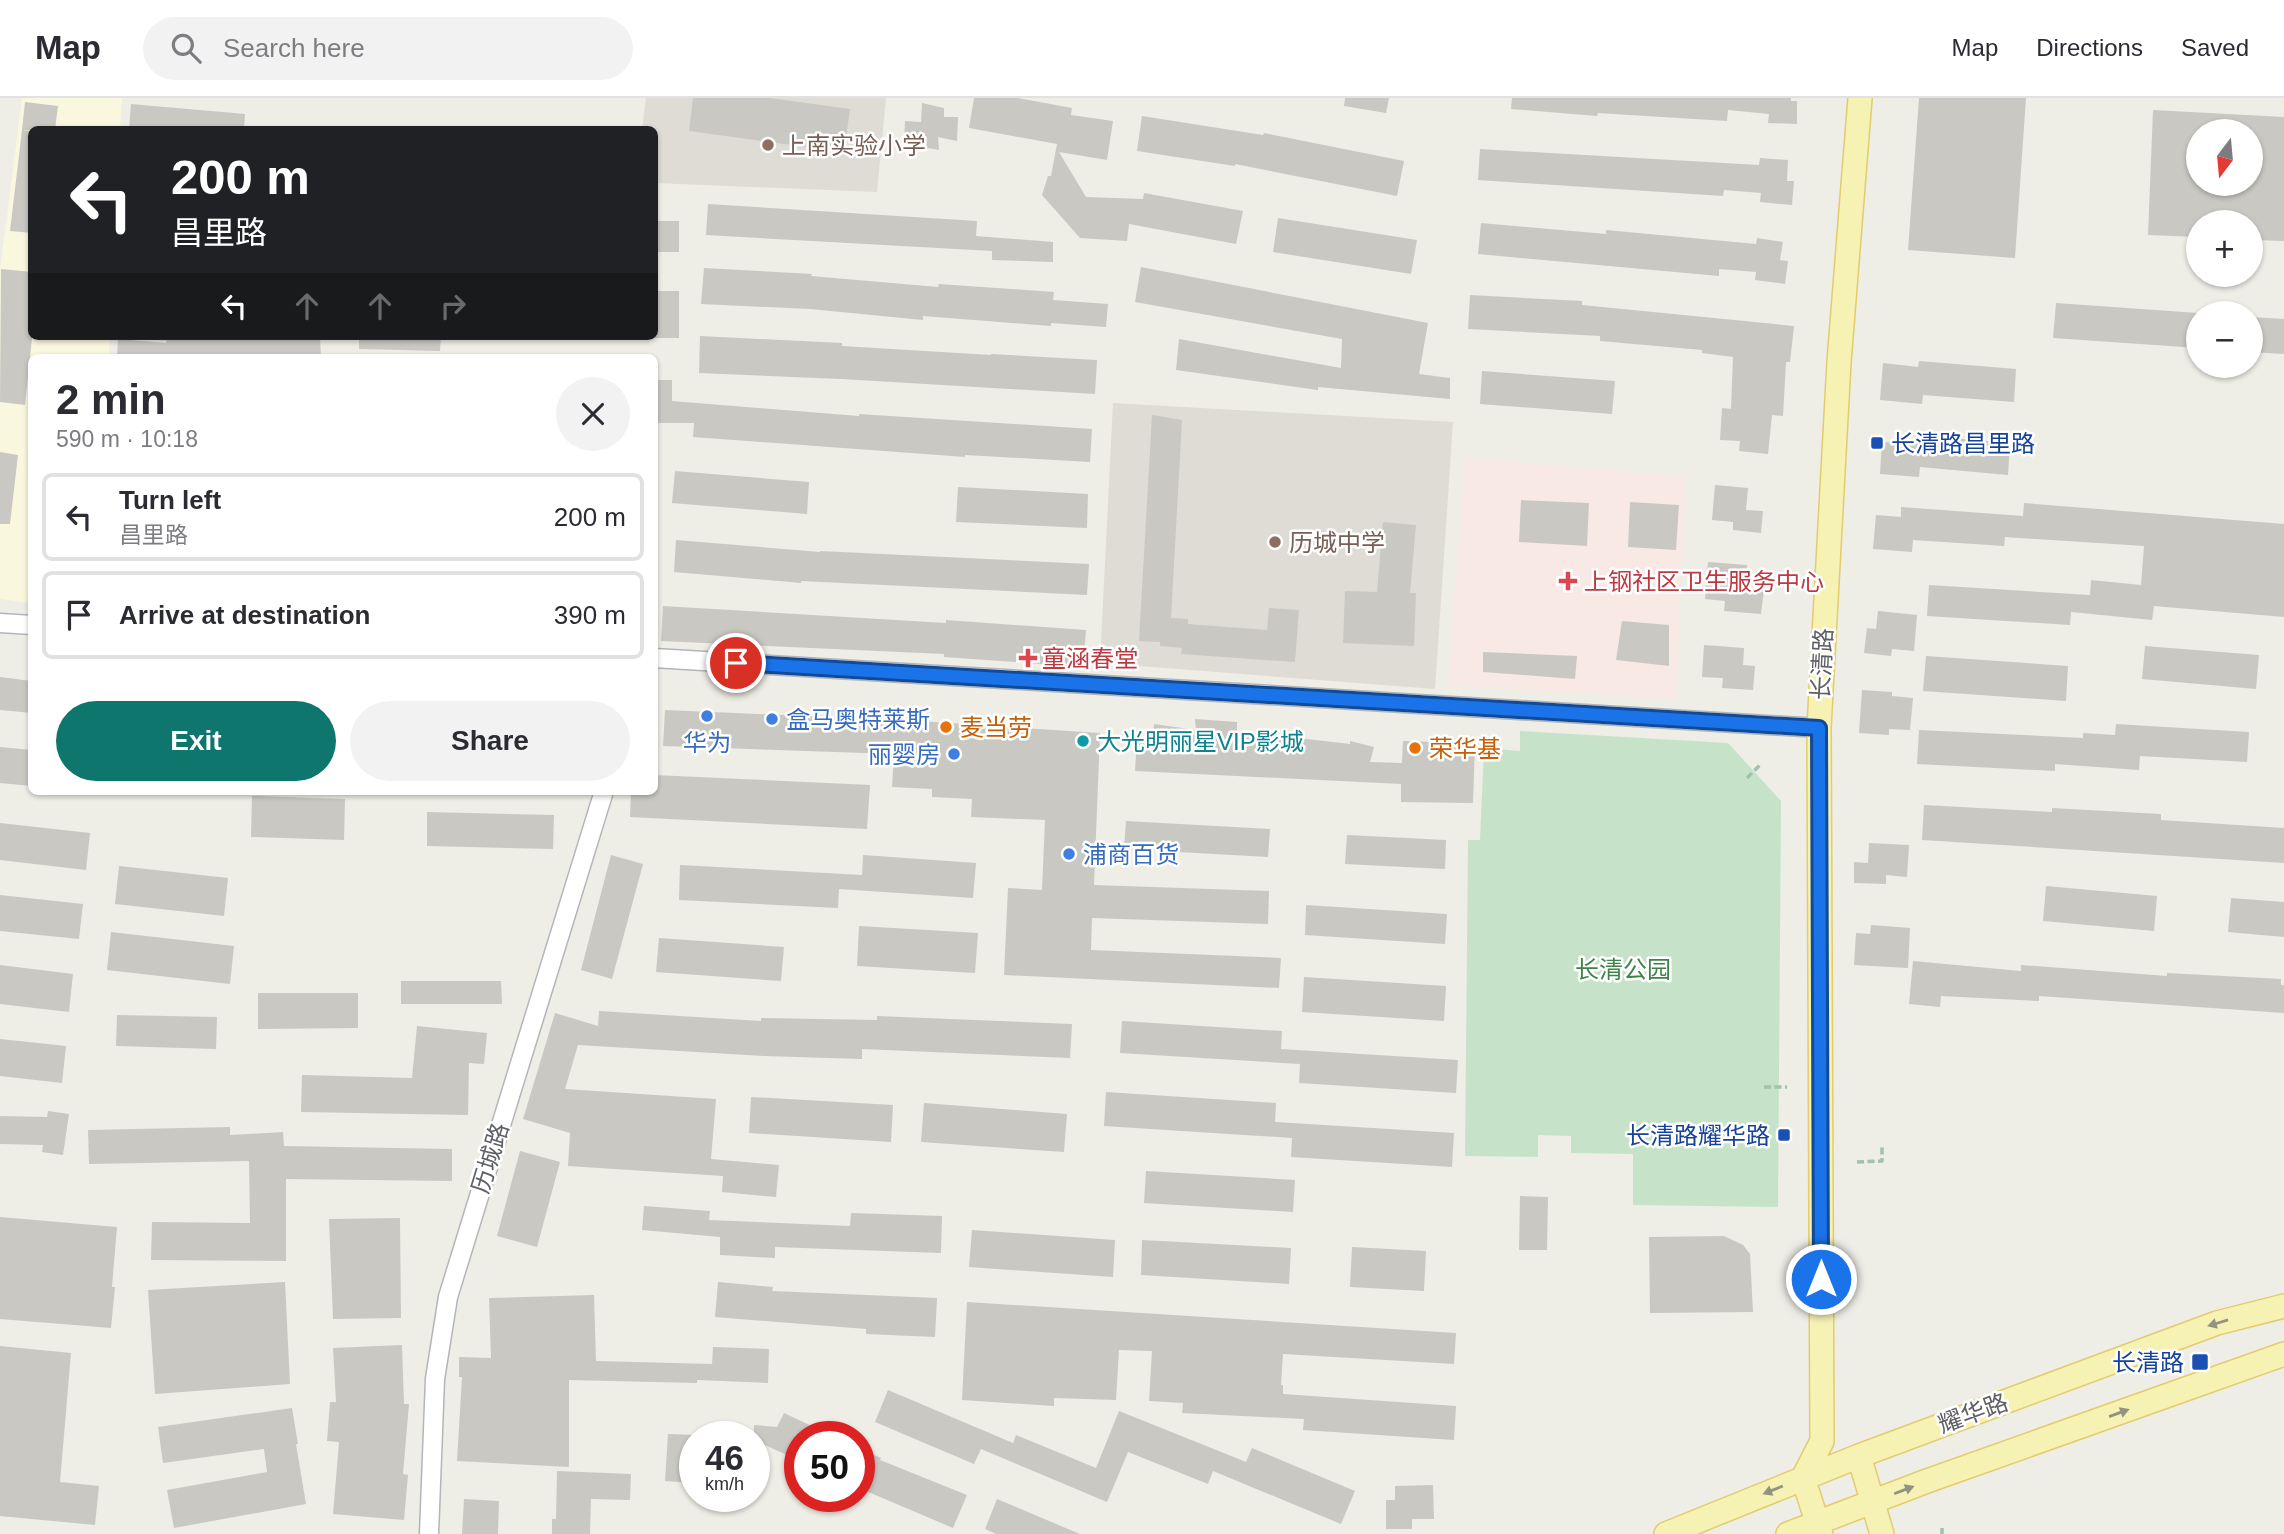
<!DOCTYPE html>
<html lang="en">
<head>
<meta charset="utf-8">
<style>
  :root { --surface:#fff; --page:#f2f2f3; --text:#2b2b33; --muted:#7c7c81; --line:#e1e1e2; --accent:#0f766e }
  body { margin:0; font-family:Arial,"Noto Sans SC",sans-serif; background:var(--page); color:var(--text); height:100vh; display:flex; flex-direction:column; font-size:26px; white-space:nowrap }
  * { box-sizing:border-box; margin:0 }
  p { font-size:23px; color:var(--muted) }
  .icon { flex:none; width:38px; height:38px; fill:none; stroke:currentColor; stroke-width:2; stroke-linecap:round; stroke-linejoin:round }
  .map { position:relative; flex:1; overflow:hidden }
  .side { position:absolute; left:28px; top:256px; width:630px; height:441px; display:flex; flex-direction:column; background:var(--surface); border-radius:10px; box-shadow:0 2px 5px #0004 }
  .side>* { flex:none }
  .hud { position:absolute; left:28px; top:28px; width:630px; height:214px; border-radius:10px; box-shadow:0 2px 5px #0004; background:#202124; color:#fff; overflow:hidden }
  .needle { width:46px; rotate:196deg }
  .controls { position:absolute; left:2186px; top:21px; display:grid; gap:14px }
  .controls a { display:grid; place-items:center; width:77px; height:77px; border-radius:50%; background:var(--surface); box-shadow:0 2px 5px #0004; font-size:35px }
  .speed { position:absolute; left:679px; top:1323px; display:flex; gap:14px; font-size:35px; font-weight:700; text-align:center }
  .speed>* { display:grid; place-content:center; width:91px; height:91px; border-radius:50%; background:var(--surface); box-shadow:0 2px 5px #0004; line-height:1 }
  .speed small { font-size:18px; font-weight:400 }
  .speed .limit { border:10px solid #d22; background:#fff; color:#111 }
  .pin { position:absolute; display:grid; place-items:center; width:60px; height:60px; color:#fff; margin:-30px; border:4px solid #fff; border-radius:50%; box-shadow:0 2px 7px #0007 }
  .me { position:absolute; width:77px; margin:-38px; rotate:0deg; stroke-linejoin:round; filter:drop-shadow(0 0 5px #0008) }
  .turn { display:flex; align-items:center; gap:24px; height:147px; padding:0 28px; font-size:32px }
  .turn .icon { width:91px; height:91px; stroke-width:2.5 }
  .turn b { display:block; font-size:49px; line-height:60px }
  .lanes { display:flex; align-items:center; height:66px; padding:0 28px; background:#0003; justify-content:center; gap:35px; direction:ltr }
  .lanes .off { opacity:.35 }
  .round { display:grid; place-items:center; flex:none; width:74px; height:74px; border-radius:37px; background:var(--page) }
  .head { display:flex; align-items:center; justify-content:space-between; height:119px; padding:0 28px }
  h1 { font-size:42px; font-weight:600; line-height:52px }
  .button { display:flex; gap:14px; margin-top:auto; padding:14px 28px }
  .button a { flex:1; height:80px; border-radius:42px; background:var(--accent); color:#fff; font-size:28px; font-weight:600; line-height:80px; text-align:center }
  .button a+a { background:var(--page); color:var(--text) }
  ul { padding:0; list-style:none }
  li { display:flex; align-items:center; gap:21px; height:88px; margin:0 14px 10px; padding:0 14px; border:4px solid var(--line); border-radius:10px }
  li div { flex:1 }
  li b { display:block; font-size:26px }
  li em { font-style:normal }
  header { display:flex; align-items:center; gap:42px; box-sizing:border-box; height:98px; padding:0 35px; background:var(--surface); border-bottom:2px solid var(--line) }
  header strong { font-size:33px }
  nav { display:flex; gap:38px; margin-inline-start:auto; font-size:24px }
  .search { width:490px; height:63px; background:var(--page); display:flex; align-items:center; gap:18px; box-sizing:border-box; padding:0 24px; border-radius:38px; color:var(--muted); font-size:26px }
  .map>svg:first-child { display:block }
</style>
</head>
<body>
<header>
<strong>Map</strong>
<div class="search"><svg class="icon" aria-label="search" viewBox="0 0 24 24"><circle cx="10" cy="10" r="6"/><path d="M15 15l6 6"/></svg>Search here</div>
<nav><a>Map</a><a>Directions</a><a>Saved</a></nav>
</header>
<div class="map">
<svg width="2284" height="1436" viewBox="0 0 2284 1436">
  <rect width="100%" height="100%" fill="#eeede6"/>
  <path fill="#faf7df" d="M22,0H122L120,31L32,32V238H110L109,259H32L31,505L0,501V172Z"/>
  <path fill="#dedcd5" d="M646,0H886L877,94L655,85L654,32H642Z
    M1113,305L1453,324L1435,591L1100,565Z"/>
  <path fill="#f9e9e5" d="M1465,360L1686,379L1676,601L1448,587Z"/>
  <path fill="#c6e3c9" d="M1520,633L1728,645L1781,703L1778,1109L1633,1107V1056L1571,1055V1038L1538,1037V1059L1465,1058L1468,742H1480L1484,650L1520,653Z"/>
  <path fill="#cac8c3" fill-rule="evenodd" d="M693,0H770L850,11L844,54L689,33Z
    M974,0H1018L1072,10L1071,17L1113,23L1107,62L1059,54L1086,99L1143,101L1144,95L1243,113L1236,146L1129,126L1127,143L1080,140L1042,97L1048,78H1051L1057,46L969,30Z
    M1345,0H1389L1386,15L1344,8Z
    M1512,0H1791V3H1797V26L1768,25L1769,16L1728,12L1727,23L1598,15L1597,18L1511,11Z
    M1919,0H2026L2015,160L1908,152Z
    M25,4L58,8L55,32H22Z
    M922,5L944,10V19H958L957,43L938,39L939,52L904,46L905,23L921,24Z
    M131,6L245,16L244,32H129Z
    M2153,12L2284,19V143L2250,142V124H2198V139L2148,137ZM2198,33H2250V86H2198Z
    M1142,18L1263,37L1264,35L1404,63L1397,98L1235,66V68L1137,53Z
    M22,32L32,33V135L10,133Z
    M1480,51L1759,67L1760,60L1788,62L1787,83H1794L1792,107L1760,104L1761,95L1724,92L1723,98L1478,82Z
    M708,106L977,123L976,138L1053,144V164L992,162V153L706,137Z
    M1278,120L1417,142L1411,176L1273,154Z
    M654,123H679V154H654Z
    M1481,125L1606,136V132L1756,146L1757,140L1783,144L1780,162L1788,163L1785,186L1755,182L1756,174L1719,171V178L1478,156Z
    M1141,169L1428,225L1419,276L1450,280V301L1318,289V292L1176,272L1179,241L1341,270L1342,241L1135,204Z
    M704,170L812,176L811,178L938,189L939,186L1054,194L1053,202L1108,206L1106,229L1051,225V228L923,218V222L810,211L701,206Z
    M1,171L32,174V240L25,307L0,304Z
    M654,193H679V240H654Z
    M1470,197L1582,203V207L1794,228L1790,264H1786L1783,318L1772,317L1768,356L1739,353L1740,343L1720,342L1722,310L1731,311L1733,259L1702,255V252L1600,243V238L1468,231Z
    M2056,205L2198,215V250L2053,240Z
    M2250,219L2284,221V256L2250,254Z
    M167,238L320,240L321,259H117L118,241L166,245Z
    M359,238H441L440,253L359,251Z
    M700,238L842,245V248L991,257V256L1097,262L1095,296L841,281L699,275Z
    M1919,263L2016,271L2014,304L1923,297L1922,306L1880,302L1883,265L1918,269Z
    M1482,273L1615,283L1612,316L1480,306Z
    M654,282H672V303L859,318V316L1092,331L1090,364L965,357V359L693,339L694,325H654Z
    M1152,317L1182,322L1171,520L1188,521V526L1267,532L1269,510L1299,512L1295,564L1181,556L1182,550L1160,548V544L1139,543Z
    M1915,337L2010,345L2008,377L1920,369L1919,379L1880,376L1882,344L1914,346Z
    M0,354L18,357L10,426H0Z
    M675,373L809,384L807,416L672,405Z
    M1715,387L1748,390L1746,412L1763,413L1761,435L1733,432V424L1712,422Z
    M958,389L1088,396L1087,430L956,424Z
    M1521,402L1589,405L1587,448L1519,444Z
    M1630,404L1679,407L1676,452L1628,449Z
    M2024,405L2284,426V519L2154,508L2152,522L2071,514L2070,527L1927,518L1929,487L2090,497L2091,482L2141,487L2144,448L2005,439L2004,448L1913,442L1912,454L1873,451L1876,417L1901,419V409L2023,418Z
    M1383,424L1416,427L1410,495H1416L1414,548L1343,545L1345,493L1377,494Z
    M676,442L820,454V453L1089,466L1087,497L801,483V485L674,474Z
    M1708,464L1747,467L1745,490L1764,492L1761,516L1724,513L1725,503L1705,501Z
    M663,508L946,525V522L1086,532L1083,569L944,559V556L661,543Z
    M1878,513L1917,517L1914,553L1892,551L1891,558L1864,555L1867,530L1876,531Z
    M1622,523L1669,527V568L1616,562Z
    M1704,547L1744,550L1743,567L1755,568L1753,592L1722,590L1723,580L1702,579Z
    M2145,548L2259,557L2256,591L2142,581Z
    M1483,554L1577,558L1575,581L1483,574Z
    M1926,558L2068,568L2066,603L1923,593Z
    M0,579L32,583V615L0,612Z
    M1862,592L1892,594V598L1913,600L1910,632L1889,631V637L1859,635Z
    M665,612L903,622L1100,635L1094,787L1269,793L1268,826L1092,820L1091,852L1281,860L1279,890L1004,877L1008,790L1042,792L1045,722L971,719L972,701L932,699V691L892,689L894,656L663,648Z
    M1195,621L1237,624V633L1350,646V643L1374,649L1370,664L1402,665L1403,643L1475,645L1473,705L1401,704V686L1135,673L1137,641L1153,643L1154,626L1196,632Z
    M2116,626L2249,634L2247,664L2140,658L2139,672L2055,666V673L1917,666L1919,632L2083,640V635L2115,637Z
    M0,649L32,652V688L0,685Z
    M654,677L870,687L867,731L630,719L631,693H654Z
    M252,698L345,701L344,742L251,739Z
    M1924,707L2052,714V710L2161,716V722L2284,730V765L1922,742Z
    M427,714L554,717L553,751L427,748Z
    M1126,723L1270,731L1268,759L1124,751Z
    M0,725L90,735L86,772L0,762Z
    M1347,737L1446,742L1445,771L1345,766Z
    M1869,745L1909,747L1907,779L1886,777V786L1854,785V764L1868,765Z
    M611,757L643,766L612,881L581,872Z
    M863,757L976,765L973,800L839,791L838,810L679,802L680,767L862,777Z
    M119,768L228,780L224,818L115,806Z
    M2046,788L2157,798L2154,833L2043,823Z
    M0,797L83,806L79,841L0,833Z
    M2231,800L2284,804V839L2228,834Z
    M1306,807L1447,816L1445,846L1305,837Z
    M1871,827L1910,830L1908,870L1854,867L1856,835L1870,836Z
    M859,828L978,835L975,875L857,868Z
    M111,834L234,848L230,886L107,872Z
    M659,840L784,849L781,883L656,874Z
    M1913,863L2021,873V867L2167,878V875L2281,881V887H2284V915L2039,898V903L1941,898L1940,909L1909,906Z
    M0,867L73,876L69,914L0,906Z
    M1304,879L1446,888L1444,923L1302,914Z
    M401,883H501L502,906H401Z
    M258,895H358V930L258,931Z
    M599,913L761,923V920L877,922V918L1072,926L1070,960L862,951V961L764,958L578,947L565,991L716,1001L711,1061L779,1067L776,1099L722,1094L723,1078L568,1068L570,1035L523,1021L555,915L598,928Z
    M117,917L217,919L216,951L116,948Z
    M1122,923L1282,933L1281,951L1458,962L1456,995L1299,985L1300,966L1120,955Z
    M417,928L487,935L484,966L469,965L468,1017L301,1014L302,977L412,980Z
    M0,941L66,948L62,985L0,978Z
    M1106,994L1276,1005L1275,1024L1454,1035L1452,1069L1291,1059L1292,1040L1104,1028Z
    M751,999L893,1007L891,1044L749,1035Z
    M924,1005L1067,1016L1064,1054L921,1044Z
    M48,1013L69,1016L63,1057L42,1054L43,1047L0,1046V1018L47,1019Z
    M230,1029V1037L283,1034L284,1048L452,1051V1083L286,1081V1163L151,1162L152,1124L250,1125L249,1063L89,1066L88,1032Z
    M520,1053L560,1064L537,1149L497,1138Z
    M1146,1073L1295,1082L1293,1114L1144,1105Z
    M1520,1098L1548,1099L1547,1152H1519Z
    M644,1108L710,1113L709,1122L850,1128L851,1115L942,1118L941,1155L775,1149V1160L720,1157V1139L642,1132Z
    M0,1119L117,1129L112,1189H115L111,1230L0,1221Z
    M400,1120L401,1220L333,1221L329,1121Z
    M972,1132L1115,1142L1113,1179L969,1169Z
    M1724,1138L1743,1147L1750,1156L1753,1214L1650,1215L1649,1139Z
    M1142,1142L1291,1150L1289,1186L1141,1177Z
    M1352,1149L1426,1153L1424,1193L1350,1189Z
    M285,1184L290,1286L155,1296L148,1192Z
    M718,1184L773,1189L772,1193L937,1200L935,1239L866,1236V1231L715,1219Z
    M594,1197L596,1263L712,1266L713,1249L769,1251L768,1285L697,1282V1285L569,1282V1369L457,1363L462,1279H459V1259L491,1260L489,1200Z
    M967,1204L1456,1235L1454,1266L1283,1256L1281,1287H1283V1296L1456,1308L1454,1342L1303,1332L1304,1321L1182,1315L1183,1305L1149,1303L1152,1253L1119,1252L1116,1302L1054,1300V1308L962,1302Z
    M402,1247L404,1306H409L403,1376L408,1377L404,1422L333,1416L339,1344L327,1343L330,1304H336L333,1250Z
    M0,1248L71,1255L60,1384L99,1388L95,1427L0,1418Z
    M888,1292L1013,1345L1016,1337L1096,1370L1119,1313L1246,1364L1252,1350L1355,1393L1341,1426L1213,1373L1208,1386L1128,1354L1107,1404L981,1351L974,1366L875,1324Z
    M292,1310L298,1346H296L306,1406L174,1430L167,1392L267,1374L264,1351L163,1365L158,1329Z
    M784,1315L835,1339H800V1363L754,1342V1327L777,1329Z
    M668,1336L695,1337V1385L665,1383Z
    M859,1350L881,1360L880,1362L967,1397L953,1430L859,1390Z
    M557,1373L631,1376L630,1402L591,1401L590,1436H552V1421H556Z
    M1433,1387L1434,1421H1412V1431H1386V1402H1395V1388Z
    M464,1401L499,1403L498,1436H462Z
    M997,1401L1080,1436H996L985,1431Z"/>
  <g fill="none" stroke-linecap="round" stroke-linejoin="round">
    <g stroke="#b3b5b9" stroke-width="21">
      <path id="minor" d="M0,525L32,527
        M654,560L1819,630
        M429,1436L435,1281L448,1199L604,693"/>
    </g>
    <g stroke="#e2cc6c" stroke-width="26">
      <path id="major" d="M1859,1358L1882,1436
        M1666,1436L1859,1358L2217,1225L2284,1208
        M1788,1436L1927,1383L2284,1256
        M1821,1436L1803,1380L1822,1343L1819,630L1839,264L1860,0"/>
    </g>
    <path stroke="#9fc3ad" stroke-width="3.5" stroke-dasharray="7 3.5" stroke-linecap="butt" d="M1747,680L1761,666
      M1764,989H1787
      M1857,1064L1882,1063V1047
      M1942,1430V1436"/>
    <use href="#minor" stroke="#fff" stroke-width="18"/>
    <use href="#major" stroke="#f6f2b4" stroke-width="23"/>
  </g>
  <defs><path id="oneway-solid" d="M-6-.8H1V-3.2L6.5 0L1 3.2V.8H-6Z" transform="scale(1.75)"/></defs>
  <g fill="#939381">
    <use href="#oneway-solid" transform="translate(2218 1225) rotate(163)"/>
    <use href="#oneway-solid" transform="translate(2119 1315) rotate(-20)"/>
    <use href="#oneway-solid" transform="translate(1773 1392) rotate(158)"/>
    <use href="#oneway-solid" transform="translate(1904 1392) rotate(-21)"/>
  </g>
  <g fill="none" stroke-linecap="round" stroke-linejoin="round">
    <g stroke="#114b97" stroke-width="18">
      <path id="route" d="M736,565L1819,630L1821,1181"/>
    </g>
    <use href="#route" stroke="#1a73e8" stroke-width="12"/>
  </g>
  <g fill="#8d6e63" stroke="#fff" stroke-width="2.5">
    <circle cx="768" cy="47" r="7"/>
    <circle cx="1275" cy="444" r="7"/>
  </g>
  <g fill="#1a4fb4" stroke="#fff" stroke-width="2.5">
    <rect x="1870" y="338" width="14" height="14" rx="3.5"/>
    <rect x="1777" y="1030" width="14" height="14" rx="3.5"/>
    <rect x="2191" y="1255" width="18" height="18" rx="3.5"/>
  </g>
  <g fill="#e0444e" stroke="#fff" stroke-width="2.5">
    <path d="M1564.5 472.5h7v7h7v7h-7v7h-7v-7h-7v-7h7z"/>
    <path d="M1024.5 549.5h7v7h7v7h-7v7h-7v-7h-7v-7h7z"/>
  </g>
  <g fill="#3f7fe0" stroke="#fff" stroke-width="2.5">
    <circle cx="707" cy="618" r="7"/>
    <circle cx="772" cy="621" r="7"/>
    <circle cx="954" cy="656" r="7"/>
    <circle cx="1069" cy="756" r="7"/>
  </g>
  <g fill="#e8710a" stroke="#fff" stroke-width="2.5">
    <circle cx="946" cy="629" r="7"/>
    <circle cx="1415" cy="650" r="7"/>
  </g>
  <circle fill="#0f9aa8" stroke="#fff" stroke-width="2.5" cx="1083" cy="643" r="7"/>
  <g text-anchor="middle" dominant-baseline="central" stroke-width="5" stroke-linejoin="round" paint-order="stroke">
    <g font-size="24" fill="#785e54" stroke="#fff" text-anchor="start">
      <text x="782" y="47">上南实验小学</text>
      <text x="1289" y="444">历城中学</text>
    </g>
    <g font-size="24" fill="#164399" stroke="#fff" text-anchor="end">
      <text x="1891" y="345" text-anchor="start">长清路昌里路</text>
      <text x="1770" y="1037">长清路耀华路</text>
      <text x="2184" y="1264">长清路</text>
    </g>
    <g font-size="24" fill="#be3a42" stroke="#fff" text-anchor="start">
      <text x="1584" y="483">上钢社区卫生服务中心</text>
      <text x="1042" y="560">童涵春堂</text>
    </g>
    <g font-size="24" fill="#5e6065" stroke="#fff">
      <text transform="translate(1822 566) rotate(-87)">长清路</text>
      <text transform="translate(490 1060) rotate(-73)">历城路</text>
      <text transform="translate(1973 1315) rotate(-20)">耀华路</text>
    </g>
    <g font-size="24" fill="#366cbe" stroke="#fff" text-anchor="start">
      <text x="786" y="621">盒马奥特莱斯</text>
      <text x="707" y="644" text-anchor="middle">华为</text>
      <text x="940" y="656" text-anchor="end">丽婴房</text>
      <text x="1083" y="756">浦商百货</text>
    </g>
    <g font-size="24" fill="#c56008" stroke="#fff" text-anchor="start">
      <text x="960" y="629">麦当劳</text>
      <text x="1429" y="650">荣华基</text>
    </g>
    <g font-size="24" fill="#0d838f" stroke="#fff" text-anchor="start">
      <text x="1097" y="643">大光明丽星VIP影城</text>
    </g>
    <g font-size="24" fill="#408249" stroke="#fff">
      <text x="1623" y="871">长清公园</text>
    </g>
  </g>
</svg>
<div class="controls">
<a><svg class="needle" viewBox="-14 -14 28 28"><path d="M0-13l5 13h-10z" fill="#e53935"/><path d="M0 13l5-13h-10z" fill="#7c7c81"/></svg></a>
<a>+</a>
<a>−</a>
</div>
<div class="speed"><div>46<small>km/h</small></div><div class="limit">50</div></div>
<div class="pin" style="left:736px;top:565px;background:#d93025"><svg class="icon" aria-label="arrive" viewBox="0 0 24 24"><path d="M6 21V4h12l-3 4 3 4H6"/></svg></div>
<svg class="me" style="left:1821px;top:1181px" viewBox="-20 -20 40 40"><circle r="17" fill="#1a73e8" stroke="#fff" stroke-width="3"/><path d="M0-11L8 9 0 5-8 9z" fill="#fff"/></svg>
<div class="hud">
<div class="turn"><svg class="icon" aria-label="left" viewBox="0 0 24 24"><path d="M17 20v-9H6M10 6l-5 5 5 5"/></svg><div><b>200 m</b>昌里路</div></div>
<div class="lanes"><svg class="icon" aria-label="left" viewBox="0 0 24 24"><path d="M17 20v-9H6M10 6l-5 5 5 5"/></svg><svg class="icon off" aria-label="ahead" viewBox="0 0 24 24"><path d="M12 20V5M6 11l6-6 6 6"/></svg><svg class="icon off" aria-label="ahead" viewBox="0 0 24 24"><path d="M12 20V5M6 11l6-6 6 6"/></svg><svg class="icon off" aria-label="right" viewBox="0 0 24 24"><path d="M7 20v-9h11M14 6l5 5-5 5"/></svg></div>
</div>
<section class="side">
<div class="head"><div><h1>2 min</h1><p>590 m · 10:18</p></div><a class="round"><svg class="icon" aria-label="close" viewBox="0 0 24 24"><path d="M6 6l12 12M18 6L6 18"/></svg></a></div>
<ul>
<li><svg class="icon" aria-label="left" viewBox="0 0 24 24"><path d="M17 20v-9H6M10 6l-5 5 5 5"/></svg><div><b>Turn left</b><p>昌里路</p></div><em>200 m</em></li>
<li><svg class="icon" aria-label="arrive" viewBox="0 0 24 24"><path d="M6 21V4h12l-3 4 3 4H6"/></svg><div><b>Arrive at destination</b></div><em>390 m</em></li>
</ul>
<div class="button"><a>Exit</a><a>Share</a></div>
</section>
</div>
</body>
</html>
